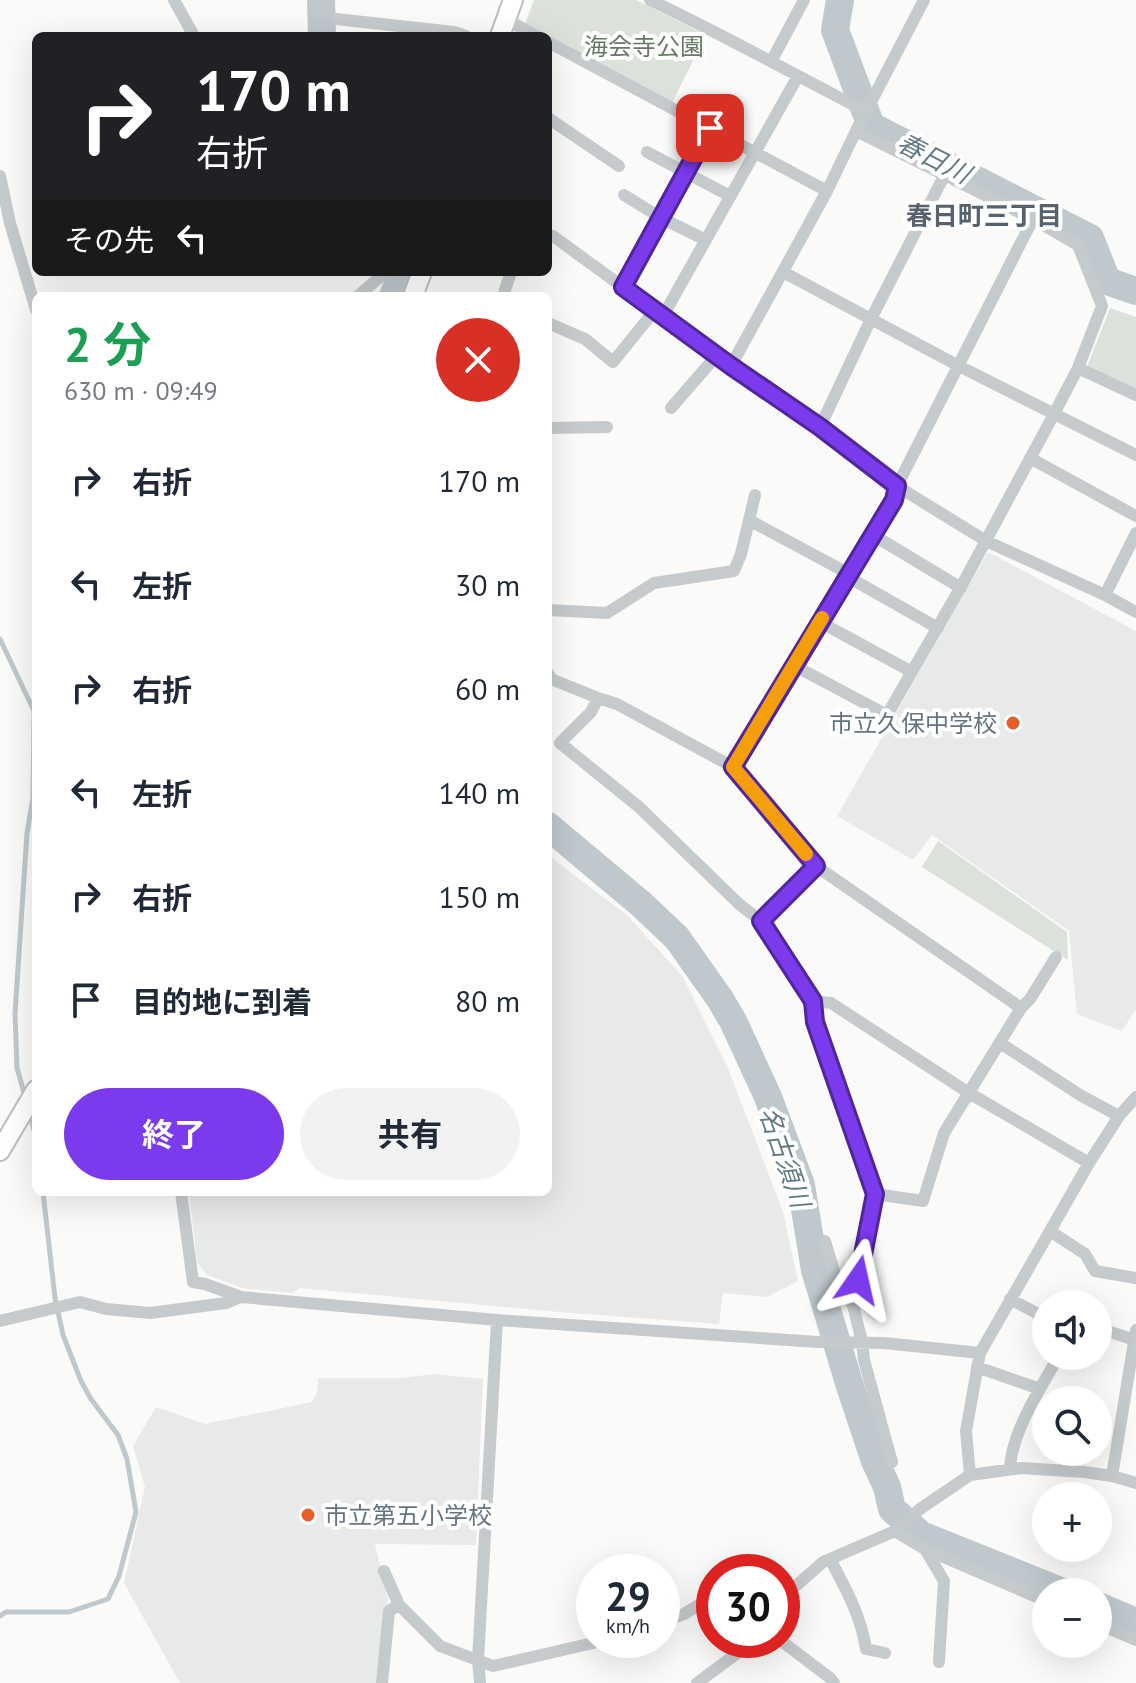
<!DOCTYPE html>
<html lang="ja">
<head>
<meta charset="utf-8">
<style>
  :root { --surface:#fff; --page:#f2f2f3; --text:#1f2937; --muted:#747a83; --accent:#7c3aed }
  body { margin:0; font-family:"PT Sans","Noto Sans JP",sans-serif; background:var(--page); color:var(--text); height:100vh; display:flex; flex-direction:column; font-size:30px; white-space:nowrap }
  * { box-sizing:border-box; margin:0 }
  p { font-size:26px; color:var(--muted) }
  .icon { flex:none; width:44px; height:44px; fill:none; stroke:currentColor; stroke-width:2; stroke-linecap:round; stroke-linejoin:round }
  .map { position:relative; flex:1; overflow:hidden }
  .details { position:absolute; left:32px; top:292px; width:520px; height:904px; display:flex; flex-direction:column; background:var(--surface); border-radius:12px; box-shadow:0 8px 32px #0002 }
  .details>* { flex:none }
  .guide { position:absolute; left:32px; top:32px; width:520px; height:244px; border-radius:12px; box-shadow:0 8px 32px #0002; background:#202124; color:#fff; overflow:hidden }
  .controls { position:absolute; left:1032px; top:1290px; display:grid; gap:16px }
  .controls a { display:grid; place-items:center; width:80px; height:80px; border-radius:50%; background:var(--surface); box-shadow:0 8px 32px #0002; font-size:40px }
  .speed { position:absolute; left:576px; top:1554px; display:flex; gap:16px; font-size:40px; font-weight:700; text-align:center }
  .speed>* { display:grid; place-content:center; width:104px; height:104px; border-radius:50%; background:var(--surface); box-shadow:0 8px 32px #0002; line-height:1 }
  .speed small { font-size:20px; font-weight:400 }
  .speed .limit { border:12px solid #d22; background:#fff; color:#111 }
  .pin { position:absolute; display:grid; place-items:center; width:68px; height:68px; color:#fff; margin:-34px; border-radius:16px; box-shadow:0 4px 12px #0006 }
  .me { position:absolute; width:88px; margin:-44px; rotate:11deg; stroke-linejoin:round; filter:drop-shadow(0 0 6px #0008) }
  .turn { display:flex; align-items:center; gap:28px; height:168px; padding:0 32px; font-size:36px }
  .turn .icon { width:104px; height:104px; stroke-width:2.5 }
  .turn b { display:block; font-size:56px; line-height:68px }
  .then { display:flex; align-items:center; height:76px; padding:0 32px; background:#0003; gap:16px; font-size:30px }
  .round { display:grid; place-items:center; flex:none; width:84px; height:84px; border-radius:42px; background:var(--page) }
  .head { display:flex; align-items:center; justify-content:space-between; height:136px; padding:0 32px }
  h1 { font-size:48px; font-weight:700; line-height:60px; color:#1e9e55 }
  .action { display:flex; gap:16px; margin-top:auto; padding:16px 32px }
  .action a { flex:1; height:92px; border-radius:48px; background:var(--accent); color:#fff; font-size:32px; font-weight:700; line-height:92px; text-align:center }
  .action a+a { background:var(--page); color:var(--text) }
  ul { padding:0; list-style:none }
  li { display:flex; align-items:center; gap:24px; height:104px; padding:0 32px }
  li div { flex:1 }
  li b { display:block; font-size:30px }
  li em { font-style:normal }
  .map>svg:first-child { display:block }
</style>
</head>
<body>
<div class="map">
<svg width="1136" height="1683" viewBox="0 0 1136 1683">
  <rect width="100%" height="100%" fill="#fafaf8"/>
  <path fill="#e8e9e9" d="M988,552L1136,631V1009L1122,1031L1077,1014L1069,931L932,835L913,860L837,816Z
    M548,855L628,916L683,977L728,1068L783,1212L798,1281L767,1297L723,1293L719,1324L559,1312L300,1288L292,1293L242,1288L207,1275L197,1262L189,1192H548Z
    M434,1374L483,1379L476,1545L375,1544L388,1599L376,1683H180L124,1583L145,1487L133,1446L156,1407L205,1424L312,1402L317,1393L318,1378H402Z"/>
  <path fill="#dbe2d9" d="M534,0H636L706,35L672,103L525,24Z
    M1110,308L1136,317V389L1087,367Z
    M938,841L1067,932L1068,960L922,867Z"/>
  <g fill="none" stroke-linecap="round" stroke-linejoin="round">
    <path stroke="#bec8cd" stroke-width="5" d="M0,639L34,711L33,798L27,833L15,1014L17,1068L25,1096
      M29,1113L36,1137
      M0,1616L6,1612H69L108,1599L119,1576L136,1512L127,1459L118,1435L91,1399L81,1381L63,1335L55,1298L43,1192"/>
    <path stroke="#bec8cd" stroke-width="28" d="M321,0L322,36
      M840,0L835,30L871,126L1090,238L1107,281L1136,291
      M393,296L403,272
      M548,826L641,904L677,938L720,999L733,1021L768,1097L801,1185L815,1270L849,1383L875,1461L887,1487L892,1509L921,1535L1063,1592
      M1098,1606L1136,1622"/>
    <g stroke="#babfc4" stroke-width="22">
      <path id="secondary" d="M500,36L513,0
        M413,296L422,272
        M0,1151L36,1090"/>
    </g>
    <path stroke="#c5cacd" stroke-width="12" d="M174,0L194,36
      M650,0C724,35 795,75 867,112
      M336,19L454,32L466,36
      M505,19L537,36
      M548,42L827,191
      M772,60L804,0
      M548,118L619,166
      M647,152L730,196
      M0,176L10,223L36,310
      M624,195L661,218L706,240
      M1033,219L897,486L894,500L733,767L617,704L598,698L591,712L560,743L639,807L739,904L761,921L813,1001L831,1003L969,1093L1089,1163
      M548,235L553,236L731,366L820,427L897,486L986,541L1105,595L1136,612
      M783,272L957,365L1136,455
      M623,287L710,128
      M358,296L381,276L383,272
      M503,296L511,272
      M663,316L798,76
      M548,323L585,339L613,362L655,310
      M731,366L827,191L856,131L924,0
      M1078,368L1136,395
      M671,408L717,355
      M820,427L871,319L944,176
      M548,428L607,427
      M1030,458L1136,516
      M749,520L840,569L848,577L938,628
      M873,535L961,588
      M1105,595L1136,533
      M548,610L607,613L654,583L734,571L741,554L755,495
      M820,622L912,672
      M793,665L887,715L962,585L1054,414L1078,368L1102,306L1078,245L1033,219L856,131
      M548,673L551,679L598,698
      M733,767L816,866
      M761,921L816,866L1021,1008L944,1133L923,1201L875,1194
      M813,1001L815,1022L875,1194L858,1280L849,1289L862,1342L864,1360L892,1462
      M1021,1008L1030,999L1056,957
      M1000,1043L1080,1095L1119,1116
      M181,1192L193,1282L205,1284L241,1297L497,1320L818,1342L884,1343L980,1353
      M1050,1231L1085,1254L1095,1271L1136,1278
      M825,1241L840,1291L849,1289
      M1010,1299L1046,1318
      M0,1321L80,1302L106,1309L150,1313L226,1303L241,1297
      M1098,1328L1135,1340
      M977,1367L1040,1389
      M1010,1469C1011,1433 1041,1387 1059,1356
      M970,1475L966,1431L980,1353L1089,1163L1119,1116L1136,1097
      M1112,1476L1136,1330
      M895,1531L925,1549L1046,1601
      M925,1549L944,1581L939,1662
      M830,1559C846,1589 861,1616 866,1649L885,1653
      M384,1571L399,1605L440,1646L493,1666L606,1640
      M782,1598L823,1562L895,1531L920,1509L970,1475L1021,1468L1084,1472L1112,1476L1136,1483
      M662,1622L684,1614L714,1596
      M1098,1624L1136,1640
      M780,1640L830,1678L834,1683
      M382,1683L389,1611L399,1605
      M480,1683L478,1660L497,1320
      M697,1683L755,1640"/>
    <use href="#secondary" stroke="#fff" stroke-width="18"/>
  </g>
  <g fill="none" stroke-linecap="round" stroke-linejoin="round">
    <g stroke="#51269a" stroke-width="20">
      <path id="route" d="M710,128L623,287L731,366L820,427L897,486L894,500L733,767L816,866L761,921L813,1001L815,1022L875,1194L858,1280"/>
    </g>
    <use href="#route" stroke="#7c3aed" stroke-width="14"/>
    <path stroke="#f59e0b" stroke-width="14" d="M806,854L733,767L822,618"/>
  </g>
  <g fill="#e75e2a" stroke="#fff" stroke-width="3">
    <circle cx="1013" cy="723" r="8"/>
    <circle cx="308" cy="1515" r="8"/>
  </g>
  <g text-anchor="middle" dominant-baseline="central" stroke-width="8" stroke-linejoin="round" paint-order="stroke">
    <g font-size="24" fill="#667a63" stroke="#fff">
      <text x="644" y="46">海会寺公園</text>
    </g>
    <g font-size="24" fill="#647483" stroke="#fff" text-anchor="end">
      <text x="997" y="723">市立久保中学校</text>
      <text x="324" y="1515" text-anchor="start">市立第五小学校</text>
    </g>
    <g font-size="26" font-style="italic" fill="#647a84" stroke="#fff">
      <text transform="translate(934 158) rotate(27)">春日川</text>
      <text transform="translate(785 1157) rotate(71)">名古須川</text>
    </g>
    <g font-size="26" font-weight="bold" fill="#56636e" stroke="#fff">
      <text x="984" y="215">春日町三丁目</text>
    </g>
  </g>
</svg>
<div class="controls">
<a><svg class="icon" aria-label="sound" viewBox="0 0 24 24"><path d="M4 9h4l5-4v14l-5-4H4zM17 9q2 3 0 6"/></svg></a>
<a><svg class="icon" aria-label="search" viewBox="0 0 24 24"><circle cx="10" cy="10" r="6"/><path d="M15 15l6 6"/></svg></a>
<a>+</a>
<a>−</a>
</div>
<div class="speed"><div>29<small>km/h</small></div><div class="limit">30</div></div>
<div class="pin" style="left:710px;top:128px;background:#d93025"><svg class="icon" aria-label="arrive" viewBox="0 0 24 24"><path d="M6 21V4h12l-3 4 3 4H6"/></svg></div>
<svg class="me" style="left:858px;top:1280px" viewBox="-20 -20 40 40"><path d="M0-17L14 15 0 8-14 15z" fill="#7c3aed" stroke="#fff" stroke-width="4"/></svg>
<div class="guide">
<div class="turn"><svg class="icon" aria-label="right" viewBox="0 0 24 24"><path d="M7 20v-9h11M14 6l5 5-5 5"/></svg><div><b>170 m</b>右折</div></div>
<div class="then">その先<svg class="icon" aria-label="left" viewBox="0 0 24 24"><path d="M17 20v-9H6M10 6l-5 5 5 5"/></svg></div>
</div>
<section class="details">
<div class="head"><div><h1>2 分</h1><p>630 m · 09:49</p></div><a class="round" style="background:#d93025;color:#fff"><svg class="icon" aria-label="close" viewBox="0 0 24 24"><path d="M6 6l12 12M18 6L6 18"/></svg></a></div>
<ul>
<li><svg class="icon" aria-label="right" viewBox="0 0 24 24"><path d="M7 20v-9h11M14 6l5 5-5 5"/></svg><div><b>右折</b></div><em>170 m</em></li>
<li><svg class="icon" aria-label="left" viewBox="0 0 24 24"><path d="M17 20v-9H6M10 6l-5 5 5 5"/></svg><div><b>左折</b></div><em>30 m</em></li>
<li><svg class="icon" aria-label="right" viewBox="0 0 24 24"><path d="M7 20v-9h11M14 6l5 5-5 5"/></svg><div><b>右折</b></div><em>60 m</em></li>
<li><svg class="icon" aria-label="left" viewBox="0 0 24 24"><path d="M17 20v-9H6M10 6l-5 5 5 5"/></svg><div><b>左折</b></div><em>140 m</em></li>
<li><svg class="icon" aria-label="right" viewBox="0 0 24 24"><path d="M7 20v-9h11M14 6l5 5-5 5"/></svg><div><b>右折</b></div><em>150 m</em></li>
<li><svg class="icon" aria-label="arrive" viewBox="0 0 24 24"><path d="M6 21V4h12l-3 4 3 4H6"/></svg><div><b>目的地に到着</b></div><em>80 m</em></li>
</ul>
<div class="action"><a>終了</a><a>共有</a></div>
</section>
</div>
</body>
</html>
